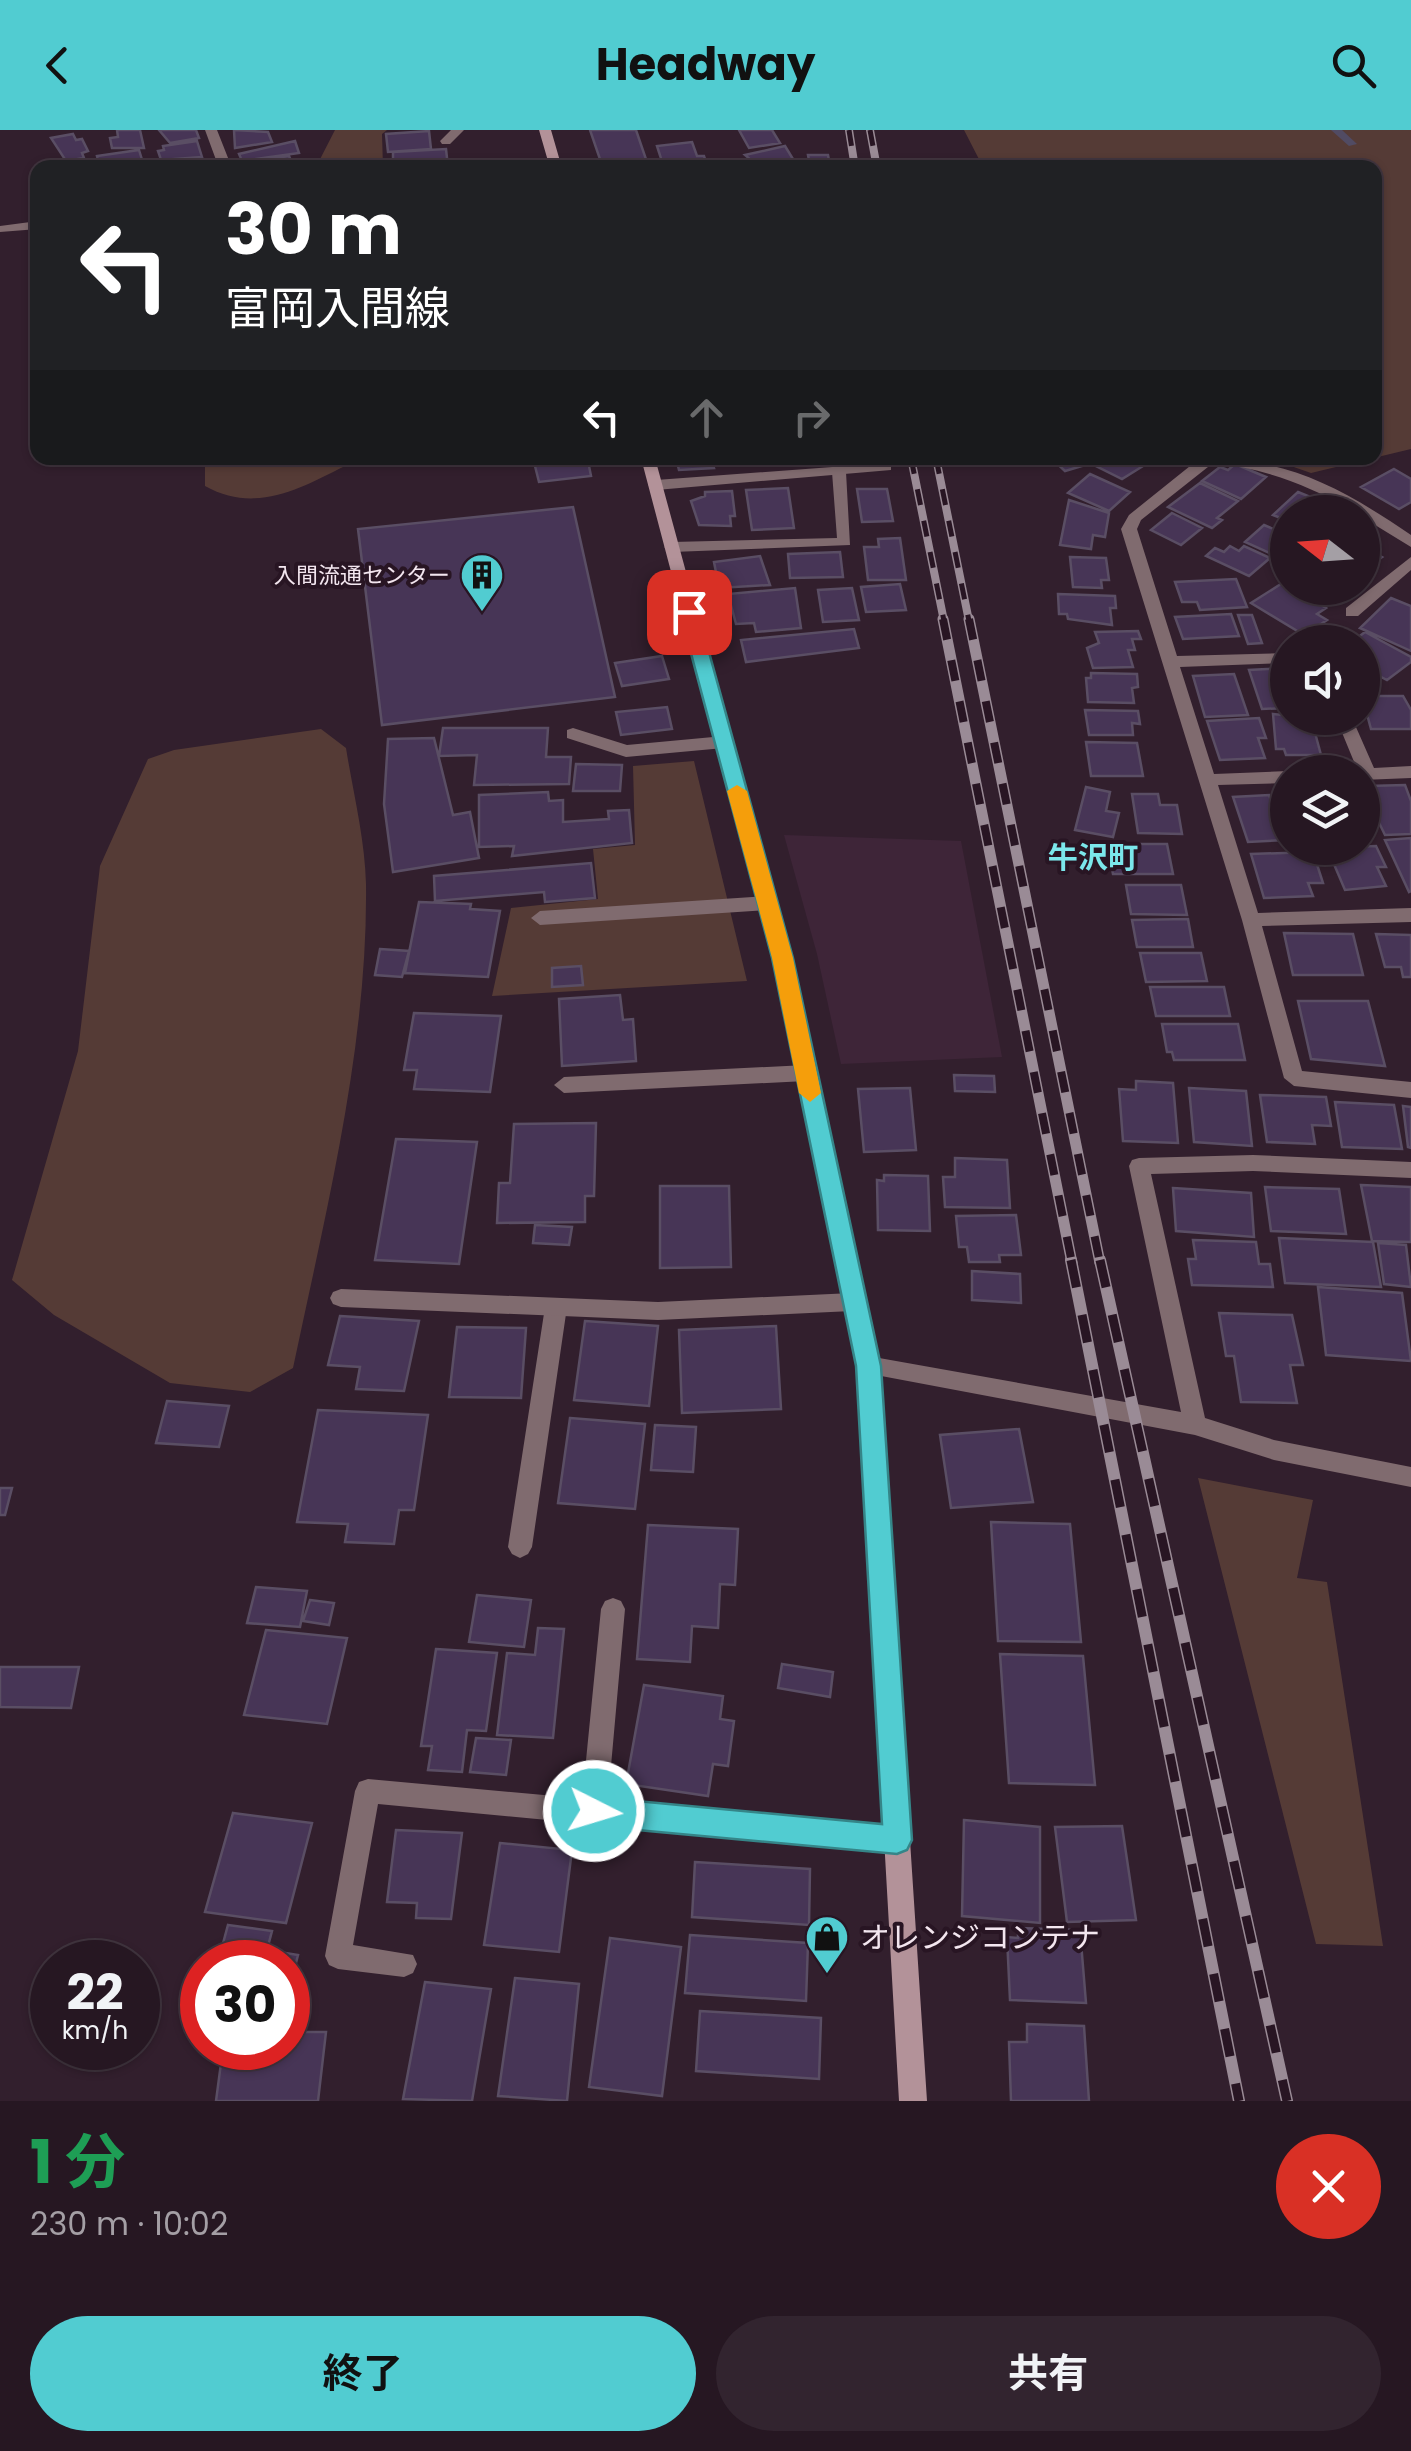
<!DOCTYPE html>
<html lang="ja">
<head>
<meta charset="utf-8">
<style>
  :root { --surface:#261722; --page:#32242f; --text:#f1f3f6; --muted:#a49fa5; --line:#423640; --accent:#51ccd1 }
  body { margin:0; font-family:Poppins,"Noto Sans JP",sans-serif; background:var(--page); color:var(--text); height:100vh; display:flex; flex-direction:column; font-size:38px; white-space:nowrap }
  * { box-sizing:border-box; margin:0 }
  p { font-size:32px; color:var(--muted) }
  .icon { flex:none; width:55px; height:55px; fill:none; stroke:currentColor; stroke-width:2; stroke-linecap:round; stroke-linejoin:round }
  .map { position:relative; height:1971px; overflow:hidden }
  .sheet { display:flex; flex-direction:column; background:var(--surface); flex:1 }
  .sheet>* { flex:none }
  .banner { position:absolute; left:30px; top:30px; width:1352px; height:305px; border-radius:20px; box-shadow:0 2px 8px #0004,0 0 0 2px var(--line); background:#202124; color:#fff; overflow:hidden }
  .needle { width:65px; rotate:287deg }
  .controls { position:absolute; left:1270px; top:365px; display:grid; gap:20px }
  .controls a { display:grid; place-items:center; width:110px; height:110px; border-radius:50%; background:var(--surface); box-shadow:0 2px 8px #0004,0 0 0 2px var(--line); font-size:50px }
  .speed { position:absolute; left:30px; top:1810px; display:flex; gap:20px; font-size:50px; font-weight:700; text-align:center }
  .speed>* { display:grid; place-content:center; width:130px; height:130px; border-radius:50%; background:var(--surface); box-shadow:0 2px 8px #0004,0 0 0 2px var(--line); line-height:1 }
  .speed small { font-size:25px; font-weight:400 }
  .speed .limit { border:15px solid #d22; background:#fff; color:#111 }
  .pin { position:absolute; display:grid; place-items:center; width:85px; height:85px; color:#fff; margin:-42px; border-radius:20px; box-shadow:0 5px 15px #0006 }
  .me { position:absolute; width:110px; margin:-55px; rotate:95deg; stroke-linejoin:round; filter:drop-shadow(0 0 8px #0008) }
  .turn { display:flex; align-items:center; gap:35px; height:210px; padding:0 30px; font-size:45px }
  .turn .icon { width:130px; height:130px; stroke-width:2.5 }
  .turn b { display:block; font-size:70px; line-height:85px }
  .lanes { display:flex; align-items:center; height:95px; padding:0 30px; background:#0003; justify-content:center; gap:50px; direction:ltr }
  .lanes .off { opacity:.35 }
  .round { display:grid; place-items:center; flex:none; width:105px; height:105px; border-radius:52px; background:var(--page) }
  .summary { display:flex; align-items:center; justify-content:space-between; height:170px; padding:0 30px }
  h1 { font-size:60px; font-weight:700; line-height:75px; color:#1e9e55 }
  .action { display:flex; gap:20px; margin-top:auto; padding:20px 30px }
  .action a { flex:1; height:115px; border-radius:60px; background:var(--accent); color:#111; font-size:40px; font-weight:700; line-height:115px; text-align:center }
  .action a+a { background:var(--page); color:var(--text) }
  header { display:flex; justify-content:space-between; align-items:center; height:130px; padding:0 30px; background:var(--accent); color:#111; font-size:45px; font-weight:700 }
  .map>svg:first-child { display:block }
</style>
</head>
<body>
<header><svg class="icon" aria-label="back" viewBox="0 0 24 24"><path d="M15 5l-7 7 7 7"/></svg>Headway<svg class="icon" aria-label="search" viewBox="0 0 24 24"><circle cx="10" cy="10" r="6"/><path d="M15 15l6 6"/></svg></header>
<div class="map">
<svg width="1411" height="1971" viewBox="0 0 1411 1971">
  <rect width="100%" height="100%" fill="#321f2d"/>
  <path fill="#3e2538" d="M784,705L961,711L1002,927L841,934L817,824Z"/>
  <path fill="#553b36" d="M335,0H387L382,4L383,37H316Z
    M964,0H1411V319L1311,343L1268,328H1375V38L983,37Z
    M205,328H351L345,336C299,359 255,384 205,356Z
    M321,599L346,618C353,662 365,709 366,754C368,916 326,1081 293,1238L250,1262L170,1253L54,1185L12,1150L78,921L100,736L148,629L174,620Z
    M694,631L747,851L492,866L511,778L598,769L593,719L635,715L633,636Z
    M1198,1348L1313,1370L1297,1448L1327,1452L1383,1816L1316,1814Z"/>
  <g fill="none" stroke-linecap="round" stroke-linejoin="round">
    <path fill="#514b63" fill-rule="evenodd" d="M1331,0H1342L1357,14L1349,16Z"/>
  </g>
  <path fill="#473556" stroke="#5a4e64" stroke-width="2.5" d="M117,0H140L144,18H112L110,8L118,7Z
    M159,0H196L199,8L170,13Z
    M234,0L268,2L272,12L235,18Z
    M590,0H636L649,38H603Z
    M739,0H772L780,13L749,18Z
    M429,1L431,19L388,22L386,4Z
    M73,4L76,10L82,9L88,21L82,23L84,28L66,31L51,8Z
    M197,11L202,27L161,30L158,21L164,20L163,16Z
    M295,11L299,23L242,31L239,24Z
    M692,12L697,26H704L707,35L664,38L657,16Z
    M785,16L796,34L760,38L745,25Z
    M446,19L448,37L393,38V22Z
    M139,20L143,33L100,38L97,26Z
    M808,25H828L830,36H810Z
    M289,26L294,38H246L264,35L262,30Z
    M533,328H595L596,331H588L591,346L539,352Z
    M676,328H711L714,338L679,340Z
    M815,328H862L863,334L816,335Z
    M1051,328H1083L1089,334L1065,341Z
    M1108,328H1144L1151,331L1122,349L1096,336Z
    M1235,334L1266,347L1241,369L1202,351L1220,337L1228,340Z
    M1394,339L1411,349V372L1399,379L1361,357Z
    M1090,344L1130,362L1109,381L1068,363Z
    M1200,353L1238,371L1217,388L1222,390L1212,398L1168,377Z
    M788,358L794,398L752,400L746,360Z
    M857,359H887L893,391L862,392Z
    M732,361L735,386H730L731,396L699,395L691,371L705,366V362Z
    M1298,362L1323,372L1313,380L1318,382H1288V391L1273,385Z
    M1069,370L1109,383L1105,407L1093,405L1091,419L1060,415Z
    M573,377L615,567L382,595L358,399Z
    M1172,383L1202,398L1181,415L1151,400Z
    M1264,395L1288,405V413L1274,425L1245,412Z
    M1362,402L1375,409L1364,417L1382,427L1363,440Z
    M900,408L906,450H868L864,417H879L878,409Z
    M1230,416L1239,421L1244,416L1270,428L1249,446L1206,426L1215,418L1224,422Z
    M840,422L843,447L790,448L788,424Z
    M760,426L770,455L719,458L714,432Z
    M1070,427L1106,428L1109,450H1101L1102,458L1073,457Z
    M1236,449L1247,477L1200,480L1197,472H1182L1175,452Z
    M1284,452L1326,478L1317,484L1327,490L1304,505L1251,473Z
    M900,454L906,480L866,482L861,457Z
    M795,458L801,498L756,502L754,493L736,494L728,464Z
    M852,458L859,490L823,492L818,460Z
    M1058,464L1115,466L1116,478H1110L1112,495L1068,489L1067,484H1059Z
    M1391,468L1411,476V521L1360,498Z
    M1231,484L1239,506L1183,509L1175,487Z
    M1238,485H1252L1262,513L1248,514Z
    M854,499L859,518L746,532L741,510Z
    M1138,501L1141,509H1132L1135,520H1128L1133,537L1093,538L1087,518L1099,513L1095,502Z
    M1365,502L1411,527V532L1387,550L1362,537V512H1352Z
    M662,526L669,549L622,556L615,533Z
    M1286,538L1288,578L1262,579L1249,540Z
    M1091,543L1137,544L1138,557L1132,558L1134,573L1088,572L1086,548H1091Z
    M1234,544L1248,585L1205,587L1193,546Z
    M1362,566H1403L1411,580V599H1371Z
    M667,577L672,599L621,605L616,582Z
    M1085,580L1138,581L1140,594L1132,593L1133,605H1089Z
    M1273,584L1311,588L1321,625H1286L1284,619H1276Z
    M1259,588L1266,608H1258L1265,628L1220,630L1207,591Z
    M443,598H548L546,627H571L569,654L474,655L477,625L439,626Z
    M434,608L453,685L470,682L479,728L393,742L384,674L388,609Z
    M1086,612L1137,613L1143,646H1091Z
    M576,634L622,635L620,661H573Z
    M1405,655L1411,671V704L1385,705L1366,666L1373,665L1369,656Z
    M1086,657L1110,662L1106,681L1119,683L1113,707L1075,700Z
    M548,662L549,671L563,670V692L609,689L608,681L629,680L632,713L512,726L514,716L479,717V665Z
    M1132,664H1158L1160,675H1177L1182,704L1138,703Z
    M1269,665L1285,710L1248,712L1233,667Z
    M1411,708V761L1409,762L1385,710Z
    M1107,714H1167L1173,744H1113Z
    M1376,716L1386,737H1377L1386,756L1345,760L1327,718Z
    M1313,722L1323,753H1308L1313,766L1264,768L1251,724Z
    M591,733L595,768L545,772L544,762L435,771L434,746Z
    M1126,755H1181L1187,785L1131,784Z
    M419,772L471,774L470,779L500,781L488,847L405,843Z
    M1188,789L1193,817H1137L1132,790Z
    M1284,803L1353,804L1363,845H1293Z
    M1376,804L1411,805V847H1403L1401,837H1385Z
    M380,819L409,821L402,847L375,845Z
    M1140,823H1201L1207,851L1146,852Z
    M581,836L583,855L552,857V838Z
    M1150,857H1224L1230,886H1156Z
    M620,865L623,890L633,889L636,931L562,936L559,869Z
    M1298,871H1368L1385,936L1311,929Z
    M414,883L501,886L490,962L414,959L417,940H404Z
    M1162,894H1238L1245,930H1174L1172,922H1167Z
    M954,945L994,946L995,962L955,961Z
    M1136,951L1173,953L1178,1013L1123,1011L1119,959L1136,960Z
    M910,958L916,1020L864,1022L858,959Z
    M1189,958L1246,961L1252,1016L1194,1012Z
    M1260,965L1326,967L1331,996L1312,995L1315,1014L1267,1012Z
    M1335,972L1394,975L1402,1019L1342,1017Z
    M1403,976L1411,977V1018L1408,1017Z
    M596,993L594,1066H585V1092L497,1093L499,1053H510L514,994Z
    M396,1009L477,1012L459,1134L375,1130Z
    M955,1028L1007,1030L1010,1078L945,1077L943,1047H955Z
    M884,1045L928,1046L930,1101L878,1100L877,1050L884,1051Z
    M1361,1055L1411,1057V1112L1372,1111Z
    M660,1056H729L731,1137L660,1138Z
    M1265,1057L1339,1059L1346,1104L1271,1101Z
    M1173,1058L1251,1063L1254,1107L1176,1101Z
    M1016,1085L1021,1125H999L1000,1132H969L967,1117H959L956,1086Z
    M535,1095L572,1097L569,1115L533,1113Z
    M1279,1108L1373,1112L1381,1157L1285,1153Z
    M1193,1110L1256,1112L1259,1134H1270L1273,1157L1192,1155L1188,1129H1196Z
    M1378,1113L1406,1115L1411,1157L1384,1154Z
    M972,1141L1020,1144L1021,1173L972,1170Z
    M1318,1157L1402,1163L1411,1231L1326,1225Z
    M1219,1183L1292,1185L1303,1235H1290L1297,1273L1241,1272L1234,1226H1226Z
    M340,1186L419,1191L404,1261L356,1259L360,1237L328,1235Z
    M585,1191L658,1196L649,1276L574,1270Z
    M776,1196L781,1279L682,1283L679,1200Z
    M457,1197L526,1198L521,1268L449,1267Z
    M167,1271L229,1276L219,1317L156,1313Z
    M318,1280L428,1285L414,1380H399L394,1414L345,1412L348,1394L297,1392Z
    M570,1288L645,1294L635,1379L558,1373Z
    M655,1295L696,1297L693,1342L651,1340Z
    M1019,1299L1033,1372L951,1378L940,1305Z
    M0,1358H12L5,1385H0Z
    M991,1392L1070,1394L1081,1512L998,1511Z
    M648,1395L738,1399L735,1455L720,1454L718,1498L692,1496L690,1532L637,1529Z
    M256,1457L307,1461L300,1497L247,1493Z
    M477,1465L531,1470L524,1517L469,1512Z
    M310,1470L334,1473L329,1495L303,1491Z
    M538,1498L564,1499L553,1608L497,1605L507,1523L535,1525Z
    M266,1500L347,1508L327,1594L244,1585Z
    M436,1519L497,1523L486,1601L467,1600L462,1642L428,1640L432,1616H421Z
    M1000,1524L1083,1526L1095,1655L1009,1653Z
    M782,1534L833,1542L830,1567L778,1558Z
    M0,1537H79L71,1578L0,1577Z
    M644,1555L723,1566L720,1589L734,1591L728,1636L713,1634L708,1666L626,1654Z
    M476,1608L511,1610L506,1645L470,1642Z
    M233,1683L312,1693L286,1793L205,1782Z
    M964,1690L1040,1697V1793L962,1786Z
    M1122,1696L1136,1790L1067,1792L1055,1697Z
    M396,1700L462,1703L451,1789L416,1788L417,1773L387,1772Z
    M500,1713L572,1720L559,1822L484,1815Z
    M695,1732L810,1739L809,1795L692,1787Z
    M228,1795L272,1801L267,1820L298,1825L288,1864V1832H218Z
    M1018,1798L1080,1800L1086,1873L1010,1870L1007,1807L1018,1808Z
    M690,1805L808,1813L806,1871L685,1863Z
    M610,1808L681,1817L662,1966L589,1957Z
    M515,1848L579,1854L567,1971L498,1966Z
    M425,1852L491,1859L472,1971L403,1969Z
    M700,1881L821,1888L819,1949L696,1941Z
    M1027,1894L1084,1896L1089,1971H1011L1009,1912H1027Z
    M288,1902H326L318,1971H216L223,1918H288Z"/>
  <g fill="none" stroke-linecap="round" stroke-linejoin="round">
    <path fill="#806b6f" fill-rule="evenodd" d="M451,0H464L450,14H442L440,11Z
      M839,338L846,342L850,415L672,422L664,417L672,412L837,408L832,342Z
      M1411,427V440L1358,486H1346V478Z
      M573,598L627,615L724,606L733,612L724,618L626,627L567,608V600Z
      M768,766L777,773L768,780L540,795L531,788L540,781Z
      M806,935L816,943L806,951L564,963L554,955L564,947Z
      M556,1168L564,1171L567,1177L532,1417L528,1424L520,1428L512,1424L508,1417L545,1177L548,1171Z
      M613,1468L621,1471L625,1479L607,1681L603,1690L594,1694L585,1690L581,1681L601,1479L605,1471Z"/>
    <path fill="#806b6f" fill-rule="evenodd" d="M205,0H217L232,38H219Z
      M38,91V99L0,102V96Z
      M1200,328C1288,328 1340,357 1411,405V417L1362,387V382H1356C1310,356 1265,338 1213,333L1141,390L1137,399L1177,526L1288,523V533L1180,537L1214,644L1288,641L1293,642H1288V653L1218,655L1258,783L1411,778V792L1262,796L1302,941L1411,952V968L1294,956L1284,948L1242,790L1121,399L1129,385Z
      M886,333L891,334V340L656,360L648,355L656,350Z
      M1336,588H1352L1374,638L1411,636V648L1362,650V642H1354L1357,639Z
      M1253,1025L1411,1032V1048L1253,1041L1151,1044L1205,1288L1274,1310L1411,1337V1357L1274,1330L1195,1305L860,1242L857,1235L860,1228L868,1226L1181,1282L1129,1036L1132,1030L1139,1028Z
      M341,1159L658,1172L852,1163L860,1166L863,1172L860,1178L852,1181L658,1190L341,1177L333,1174L330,1168L333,1162Z
      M368,1649L897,1697L906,1701L910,1710L906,1719L897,1723L378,1674L353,1815L413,1825L417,1834L413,1843L404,1847L338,1839L329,1835L325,1826L355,1661L359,1652Z"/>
    <path fill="#b39299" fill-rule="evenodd" d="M539,0H551L562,38H550Z
      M641,328H655L791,828L879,1235L927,1971H899L857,1235L773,828Z"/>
    <g stroke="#9a8b96" stroke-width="8">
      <path id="rail-far2" d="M849,0L855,38
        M870,0L877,38
        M911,328L944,491
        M936,328L969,491"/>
    </g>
    <g stroke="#9a8b96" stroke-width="11">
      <path id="rail-far1" d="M943,489L1072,1133
        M969,489L1100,1133"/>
    </g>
    <g stroke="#9a8b96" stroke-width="12">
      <path id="rail" d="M1071,1130L1239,1971
        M1100,1130L1287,1971"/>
    </g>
    <use href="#rail-far2" stroke="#281523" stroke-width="5" stroke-dasharray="16" stroke-linecap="butt"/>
    <use href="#rail-far1" stroke="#281523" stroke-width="8" stroke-dasharray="21" stroke-linecap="butt"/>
    <use href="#rail" stroke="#281523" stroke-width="9" stroke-dasharray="28" stroke-linecap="butt"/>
  </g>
  <path fill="#51ccd1" stroke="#358588" stroke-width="2.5" d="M689,477L698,482L793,828L881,1236L912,1710L907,1720L897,1724L594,1696L584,1691L580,1681L584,1671L594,1667L882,1694L856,1236L772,828L680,482Z"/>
  <path fill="#f59e0b" d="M737,655L747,661L793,828L821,963L810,972L799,963L772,828L727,661Z"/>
  <defs>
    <g id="building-pin" transform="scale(2.25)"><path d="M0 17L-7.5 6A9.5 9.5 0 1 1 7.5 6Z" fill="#51ccd1" stroke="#281523"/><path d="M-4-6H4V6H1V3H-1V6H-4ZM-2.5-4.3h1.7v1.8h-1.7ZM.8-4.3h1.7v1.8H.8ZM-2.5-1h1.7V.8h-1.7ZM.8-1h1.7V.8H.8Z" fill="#111"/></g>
    <g id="shop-pin" transform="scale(2.25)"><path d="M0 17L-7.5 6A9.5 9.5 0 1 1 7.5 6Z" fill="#51ccd1" stroke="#281523"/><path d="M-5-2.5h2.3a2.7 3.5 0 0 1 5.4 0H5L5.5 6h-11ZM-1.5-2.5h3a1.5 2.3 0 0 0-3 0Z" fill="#111"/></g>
  </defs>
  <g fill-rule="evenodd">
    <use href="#building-pin" x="482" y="445"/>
    <use href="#shop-pin" x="827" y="1807"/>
  </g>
  <g text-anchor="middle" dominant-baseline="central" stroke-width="8" stroke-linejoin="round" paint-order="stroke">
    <g font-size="22" fill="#f3e6ef" stroke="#281523" text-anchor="end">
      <text x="450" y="445">入間流通センター</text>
    </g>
    <g font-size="30" font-weight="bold" fill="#7be7eb" stroke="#281523">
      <text x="1093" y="727">牛沢町</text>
    </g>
    <g font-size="30" fill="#f3e6ef" stroke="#281523" text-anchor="start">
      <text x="860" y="1807">オレンジコンテナ</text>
    </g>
  </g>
</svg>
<div class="controls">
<a><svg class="needle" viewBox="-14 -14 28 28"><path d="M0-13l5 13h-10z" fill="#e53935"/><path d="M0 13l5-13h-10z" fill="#a49fa5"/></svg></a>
<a><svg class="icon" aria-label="sound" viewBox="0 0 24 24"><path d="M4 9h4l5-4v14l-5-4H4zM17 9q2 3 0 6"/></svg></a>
<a><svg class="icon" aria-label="layers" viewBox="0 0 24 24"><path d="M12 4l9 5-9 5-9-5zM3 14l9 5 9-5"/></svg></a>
</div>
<div class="speed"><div>22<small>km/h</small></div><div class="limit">30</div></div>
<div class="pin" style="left:689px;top:482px;background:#d93025"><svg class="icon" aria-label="arrive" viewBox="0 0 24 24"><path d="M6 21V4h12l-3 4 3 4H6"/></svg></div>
<svg class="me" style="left:594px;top:1681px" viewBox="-20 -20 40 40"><circle r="17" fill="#51ccd1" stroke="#fff" stroke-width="3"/><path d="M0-11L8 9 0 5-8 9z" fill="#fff"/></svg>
<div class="banner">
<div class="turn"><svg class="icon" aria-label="left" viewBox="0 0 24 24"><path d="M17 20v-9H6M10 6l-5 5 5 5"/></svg><div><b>30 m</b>富岡入間線</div></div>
<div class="lanes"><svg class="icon" aria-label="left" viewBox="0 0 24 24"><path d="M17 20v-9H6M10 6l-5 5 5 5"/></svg><svg class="icon off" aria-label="ahead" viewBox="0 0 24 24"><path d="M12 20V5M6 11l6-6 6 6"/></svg><svg class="icon off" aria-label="right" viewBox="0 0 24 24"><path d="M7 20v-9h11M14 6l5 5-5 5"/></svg></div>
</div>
</div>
<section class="sheet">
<div class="summary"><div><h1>1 分</h1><p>230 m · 10:02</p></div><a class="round" style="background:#d93025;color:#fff"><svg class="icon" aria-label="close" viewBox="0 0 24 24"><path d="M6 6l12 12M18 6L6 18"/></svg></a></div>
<div class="action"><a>終了</a><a>共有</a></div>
</section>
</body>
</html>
